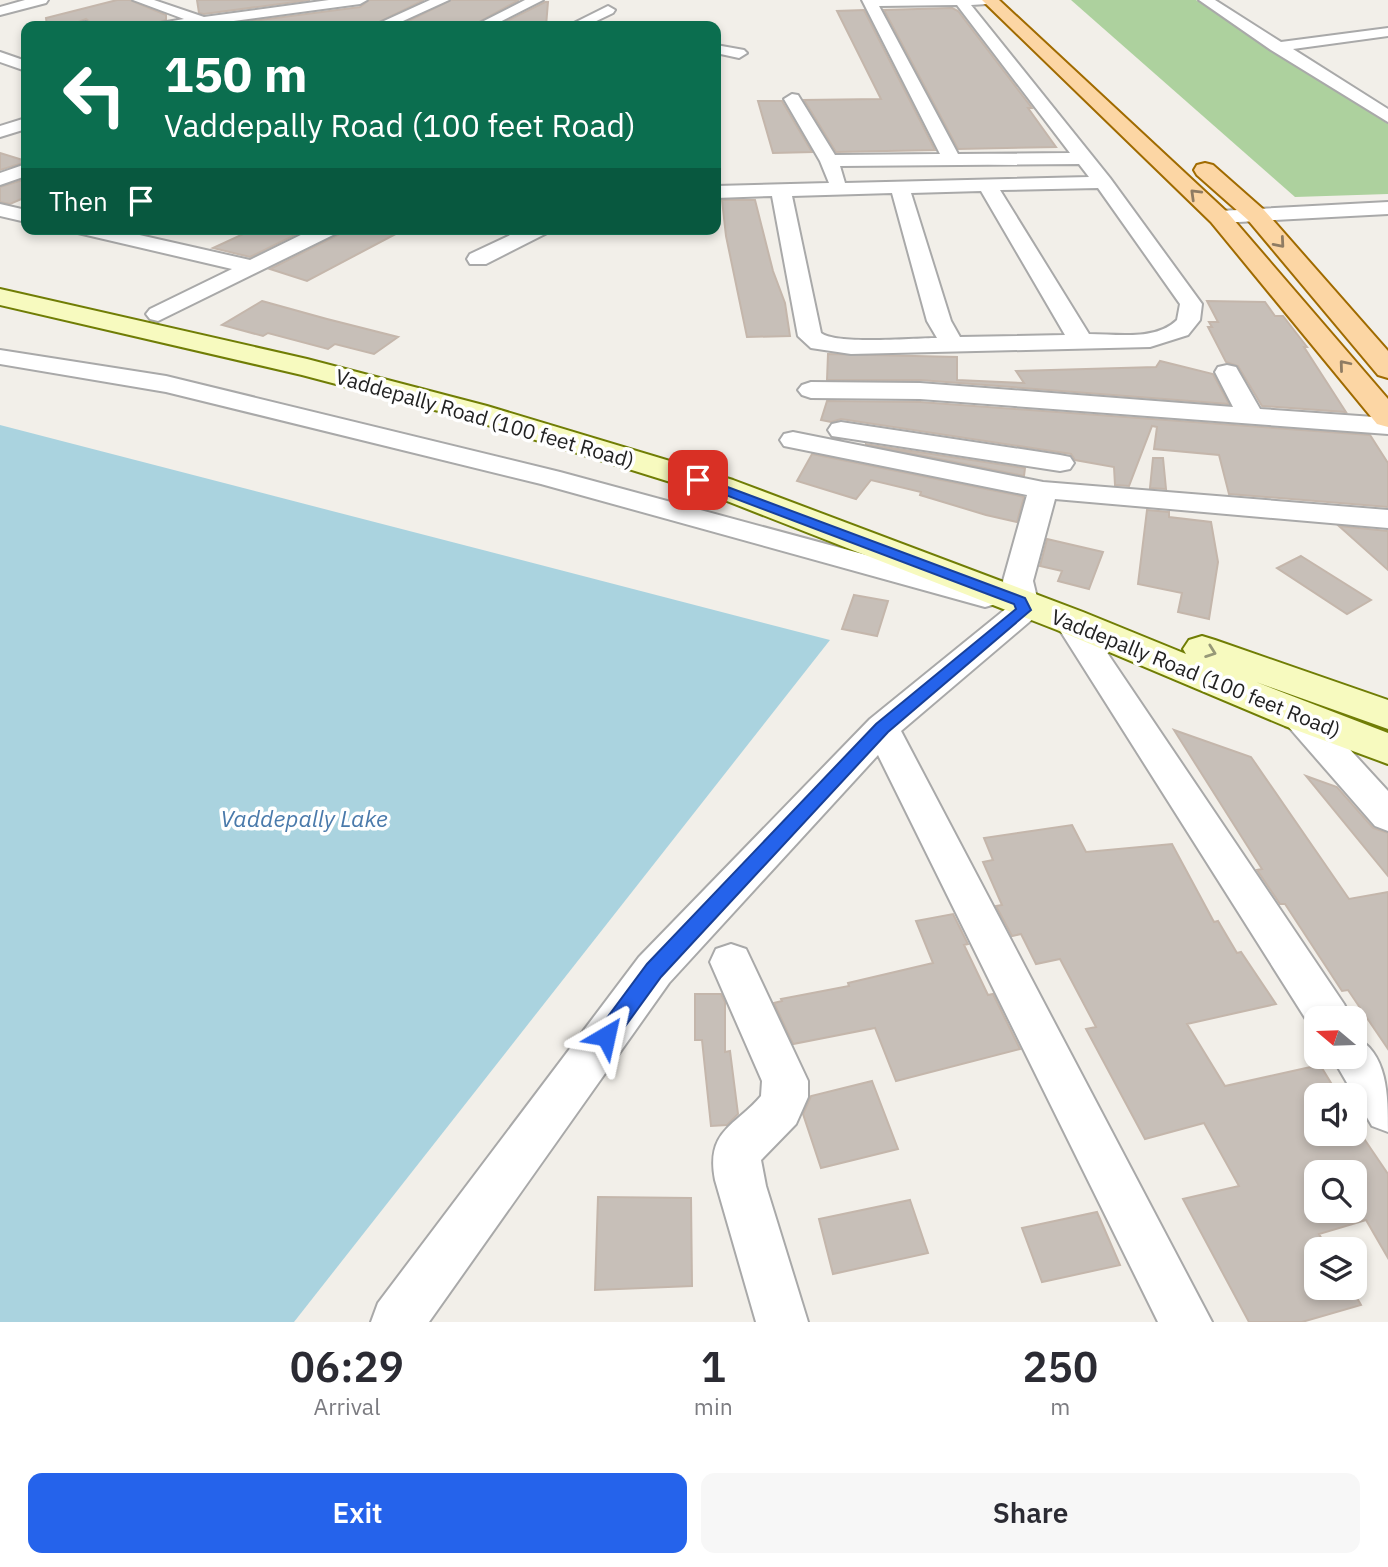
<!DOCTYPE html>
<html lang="en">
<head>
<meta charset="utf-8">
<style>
  :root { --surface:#fff; --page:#f7f7f7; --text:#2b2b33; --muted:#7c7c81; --accent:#2563eb }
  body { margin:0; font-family:"IBM Plex Sans",sans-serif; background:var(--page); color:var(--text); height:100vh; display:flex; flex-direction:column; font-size:26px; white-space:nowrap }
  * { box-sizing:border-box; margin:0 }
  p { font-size:23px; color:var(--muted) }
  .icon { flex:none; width:38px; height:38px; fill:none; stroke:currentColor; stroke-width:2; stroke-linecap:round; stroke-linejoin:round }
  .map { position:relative; height:1322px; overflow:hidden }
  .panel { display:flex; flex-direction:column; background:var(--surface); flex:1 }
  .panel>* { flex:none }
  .hud { position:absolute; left:21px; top:21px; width:700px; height:214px; border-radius:14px; box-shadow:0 4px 10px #0003; background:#0b6e4f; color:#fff; overflow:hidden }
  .needle { width:46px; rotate:289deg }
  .fabs { position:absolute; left:1304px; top:1006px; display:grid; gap:14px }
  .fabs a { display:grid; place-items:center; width:63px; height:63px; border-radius:14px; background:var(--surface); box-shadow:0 4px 10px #0003; font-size:35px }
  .pin { position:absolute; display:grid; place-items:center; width:60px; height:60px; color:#fff; margin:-30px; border-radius:14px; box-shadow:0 4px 10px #0006 }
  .me { position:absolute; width:77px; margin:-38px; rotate:36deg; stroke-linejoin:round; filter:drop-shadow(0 0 5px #0008) }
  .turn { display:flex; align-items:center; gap:24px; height:147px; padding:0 28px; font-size:32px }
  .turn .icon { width:91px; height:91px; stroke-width:2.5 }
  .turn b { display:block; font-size:49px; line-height:60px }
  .then { display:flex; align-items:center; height:66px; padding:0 28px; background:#0003; gap:14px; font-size:26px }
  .eta { display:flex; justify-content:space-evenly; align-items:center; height:119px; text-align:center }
  .eta b { font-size:42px; font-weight:600; line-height:49px }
  .action { display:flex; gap:14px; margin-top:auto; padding:14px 28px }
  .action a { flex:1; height:80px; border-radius:14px; background:var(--accent); color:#fff; font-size:28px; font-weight:600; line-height:80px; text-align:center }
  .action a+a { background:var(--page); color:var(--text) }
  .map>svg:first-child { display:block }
</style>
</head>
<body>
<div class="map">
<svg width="1388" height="1322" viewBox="0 0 1388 1322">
  <rect width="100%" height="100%" fill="#f2efe9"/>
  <path fill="#add19e" d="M1071,0H1196L1388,124V194L1295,197Z"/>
  <path fill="#aad3df" d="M0,425L830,640L294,1322H0Z"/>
  <path fill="#c7bfb8" stroke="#c4b6ab" stroke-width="2" fill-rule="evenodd" d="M117,0H130L166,15V20L159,22L156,26H95L86,19L78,22L75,26H47L46,18Z
    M197,0H310L204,14L199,13Z
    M369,0H424L371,26H214L360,7Z
    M451,0H519L472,26H398Z
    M545,2H548L546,26H497Z
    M952,8L958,11L1032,108H1028L1056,147L958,149L884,10Z
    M864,10L935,150L836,152L804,100L881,99L837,11Z
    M758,101H782L812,152L773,153Z
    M0,153L26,161V162L0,170Z
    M26,179V197L10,204L0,202V187Z
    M722,200H755L773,271L785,303L790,336L747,337L726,236Z
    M254,229H307L250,257L213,248Z
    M342,229H405L307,281L270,269L338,235Z
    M262,301L327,319L398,337L374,354L335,344L328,349L268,333L263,336L222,325Z
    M1207,301L1265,302L1275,316H1283L1307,347H1304L1346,412L1262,406L1238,366L1226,362L1208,327H1212L1209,322H1218Z
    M828,354L957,357V380L1024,383L1016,371L1156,367L1160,361L1213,374L1229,404L920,380H827Z
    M827,401L920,402L1370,435L1388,463V507L1229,494L1219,455L1154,449L1157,427L1152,426L1129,486L1115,485L1114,467L1075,460L1071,454L841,419L831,422L821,420Z
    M865,444L1025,468L1024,476Z
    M812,454L1020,496L1024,497L1017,522L986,515L920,495L921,492L871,480L856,499L797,481Z
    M1153,458H1163L1166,489L1150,488Z
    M1147,510L1169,512V517L1211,522L1218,562L1209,619L1178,612L1182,593L1138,584Z
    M1339,526L1388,531V570Z
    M1047,539L1103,552L1089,589L1058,581L1062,571L1040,566Z
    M1301,556L1371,600L1347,614L1277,568Z
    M854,595L888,601L877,636L842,629Z
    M1174,730L1251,757L1349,899L1388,892V1049L1348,990L1342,991L1285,904H1280L1257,870L1262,869Z
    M1306,776L1337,787L1373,828L1388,833V876Z
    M1072,825L1086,852L1172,844L1214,922L1218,921L1237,953L1241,952L1276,1004L1187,1024L1225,1086L1320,1065L1339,1096H1316V1134H1354V1124L1388,1174V1258L1366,1220L1319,1234L1328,1250H1316V1288H1351L1361,1305L1302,1322H1249L1183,1199L1239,1186L1204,1123L1145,1139L1086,1029L1096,1027L1060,959L1036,964L1021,934L1012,936L996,906L1002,905L983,862L993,860L984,838ZM1316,1172H1354V1211H1316Z
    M953,914L968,944L964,945L988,995L993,994L1020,1049L896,1081L875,1028L793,1044L774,1003L782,1001L781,999L849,986L848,983L933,963L916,921Z
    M695,994H721L725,1002V1052L730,1051L738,1114L727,1125L711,1126L702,1040H695Z
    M872,1081L898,1149L821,1168L803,1114L811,1096Z
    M598,1197L691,1198L692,1286L595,1290Z
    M910,1200L928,1253L833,1274L819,1219Z
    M1097,1212L1120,1265L1042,1282L1022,1228Z"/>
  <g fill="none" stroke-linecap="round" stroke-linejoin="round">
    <g stroke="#a9a9a9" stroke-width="4">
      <path id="minor" d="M25,0H48L46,3L0,15V7Z
        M133,0H154L204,17L329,0H367L360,4L196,26H159L161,23L184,19Z
        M430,0H449L392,26H373Z
        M525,0H543L492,26H474Z
        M862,0H988L987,4L971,5L1110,178L1202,304L1200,320L1188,335L1150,347L851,354L811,348L798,336L772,196L716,198V186L829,183L820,161L784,99L792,94L798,95L835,155L940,154ZM957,5L1070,153L958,154L879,6ZM1079,164L1089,177L845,183L840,166ZM1098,188L1180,304L1177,320C1156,341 1116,334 1089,334L1000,190ZM981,191L1065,335L960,337L951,321L911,193ZM892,193L927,321L937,338C914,338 837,345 821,333L792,196Z
        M1199,0H1215L1281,42L1388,28V36L1293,49L1388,109V122L1271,50Z
        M608,6L615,10L613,13L586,26H568Z
        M86,22L93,26H78L80,23Z
        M716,45L744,50L747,53L739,58L716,53Z
        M0,52L26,61V71L0,62Z
        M26,118V129L0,137V126Z
        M26,164V176L0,185V173Z
        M1388,202V214L1219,223L1212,221L1209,217L1212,213L1219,211Z
        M0,204L26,210V222L0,216Z
        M75,229H113L250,260L313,229H340L337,233L158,321L150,319L146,314L150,309L232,269L78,233Z
        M523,229H550L547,233L486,264H470L467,259L470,254Z
        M0,350L166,376L560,472L996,590L1001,597L996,604L985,607L541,484L166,392L0,364Z
        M1227,365L1236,367L1260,409L1388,418V434L920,399L811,398L802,395L798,390L802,385L811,382L920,383L1233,407L1215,372L1218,367Z
        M841,422L1060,455L1070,457L1074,463L1070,469L1060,471L832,436L828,430L832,424Z
        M793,432L1043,482L1388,510V528L1055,499L1033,581L1040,610L1035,617L901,731L1212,1322H1158L878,755L669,983L429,1322H371L378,1303L639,957L870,719L1008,607L1003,581L1027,495L784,446L780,440L784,434Z
        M1070,610L1081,614L1344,1004L1351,1018H1316V1033L1314,1032L1054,621L1059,614Z
        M1299,704L1311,707L1388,791V831L1375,826L1287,725L1282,716L1287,707Z
        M731,944L746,949L808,1081V1097L796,1124L761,1160L766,1186L808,1322H756L715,1180C705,1130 737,1125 761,1096L762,1081L710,962L716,949Z
        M1354,1036C1388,1053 1388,1095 1388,1132L1372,1126L1332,1057H1354Z"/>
    </g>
    <g stroke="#707d05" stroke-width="4">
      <path id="secondary" d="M0,289L307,359L487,406L733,480L1083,612L1186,654L1183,649L1189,640L1202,636L1215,640L1388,700V729L1256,682L1388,733V764L1285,726L1057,630L709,494L465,418L302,375L0,305Z"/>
    </g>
    <g stroke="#a06b00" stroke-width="4">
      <path id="primary" d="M982,0H999L1227,212L1388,399V427L1377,424L1211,222Z
        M1205,163L1213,165L1264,210L1388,351V378L1378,375L1248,220L1197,175L1194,170L1197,165Z"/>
    </g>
    <use href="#minor" fill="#fff" fill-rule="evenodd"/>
    <use href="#secondary" fill="#f7fabf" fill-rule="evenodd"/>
    <use href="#primary" fill="#fcd6a4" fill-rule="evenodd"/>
  </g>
  <defs><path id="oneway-chevron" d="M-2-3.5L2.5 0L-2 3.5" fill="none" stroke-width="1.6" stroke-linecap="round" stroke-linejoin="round" transform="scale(1.75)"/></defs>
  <g stroke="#8f7c63">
    <use href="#oneway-chevron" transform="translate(1195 194) rotate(-136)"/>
    <use href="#oneway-chevron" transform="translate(1280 243) rotate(49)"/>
    <use href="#oneway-chevron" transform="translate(1344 365) rotate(-130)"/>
  </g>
  <use stroke="#979978" href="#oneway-chevron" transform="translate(1211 652) rotate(20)"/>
  <path fill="#2563eb" stroke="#184099" stroke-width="2" d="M698,476L1025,598L1031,610L888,732L661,977L613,1043L606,1046L598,1043L595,1036L598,1030L647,964L876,724L1016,609L1014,604L694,483L692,480Z"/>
  <g text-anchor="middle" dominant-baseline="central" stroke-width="7" stroke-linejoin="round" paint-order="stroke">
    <g font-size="21" fill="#222" stroke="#fff">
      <text transform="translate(485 418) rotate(16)">Vaddepally Road (100 feet Road)</text>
      <text transform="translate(1196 673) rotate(22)">Vaddepally Road (100 feet Road)</text>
    </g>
    <g font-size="23" font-style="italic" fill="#4a7aab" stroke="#fff">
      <text x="304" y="818">Vaddepally Lake</text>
    </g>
  </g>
</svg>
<div class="fabs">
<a><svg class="needle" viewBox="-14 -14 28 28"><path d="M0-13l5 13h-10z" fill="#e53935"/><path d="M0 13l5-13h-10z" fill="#7c7c81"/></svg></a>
<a><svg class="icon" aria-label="sound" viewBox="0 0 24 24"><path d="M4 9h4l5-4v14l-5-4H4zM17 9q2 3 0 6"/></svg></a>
<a><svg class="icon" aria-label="search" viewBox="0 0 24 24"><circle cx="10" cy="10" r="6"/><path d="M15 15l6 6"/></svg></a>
<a><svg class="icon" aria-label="layers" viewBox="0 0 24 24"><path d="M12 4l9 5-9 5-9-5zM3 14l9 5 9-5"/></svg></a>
</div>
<div class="pin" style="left:698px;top:480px;background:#d93025"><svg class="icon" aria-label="arrive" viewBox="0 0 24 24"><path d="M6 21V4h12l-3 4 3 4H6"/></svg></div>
<svg class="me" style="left:606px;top:1036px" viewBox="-20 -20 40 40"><path d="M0-17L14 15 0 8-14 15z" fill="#2563eb" stroke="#fff" stroke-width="4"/></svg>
<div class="hud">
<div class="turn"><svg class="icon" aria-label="left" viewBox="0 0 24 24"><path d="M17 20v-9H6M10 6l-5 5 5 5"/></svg><div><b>150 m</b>Vaddepally Road (100 feet Road)</div></div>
<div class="then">Then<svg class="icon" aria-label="arrive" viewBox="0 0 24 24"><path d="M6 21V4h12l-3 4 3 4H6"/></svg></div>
</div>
</div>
<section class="panel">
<div class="eta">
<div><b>06:29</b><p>Arrival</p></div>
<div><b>1</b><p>min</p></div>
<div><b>250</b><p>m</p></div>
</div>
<div class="action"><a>Exit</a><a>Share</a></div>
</section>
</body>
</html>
